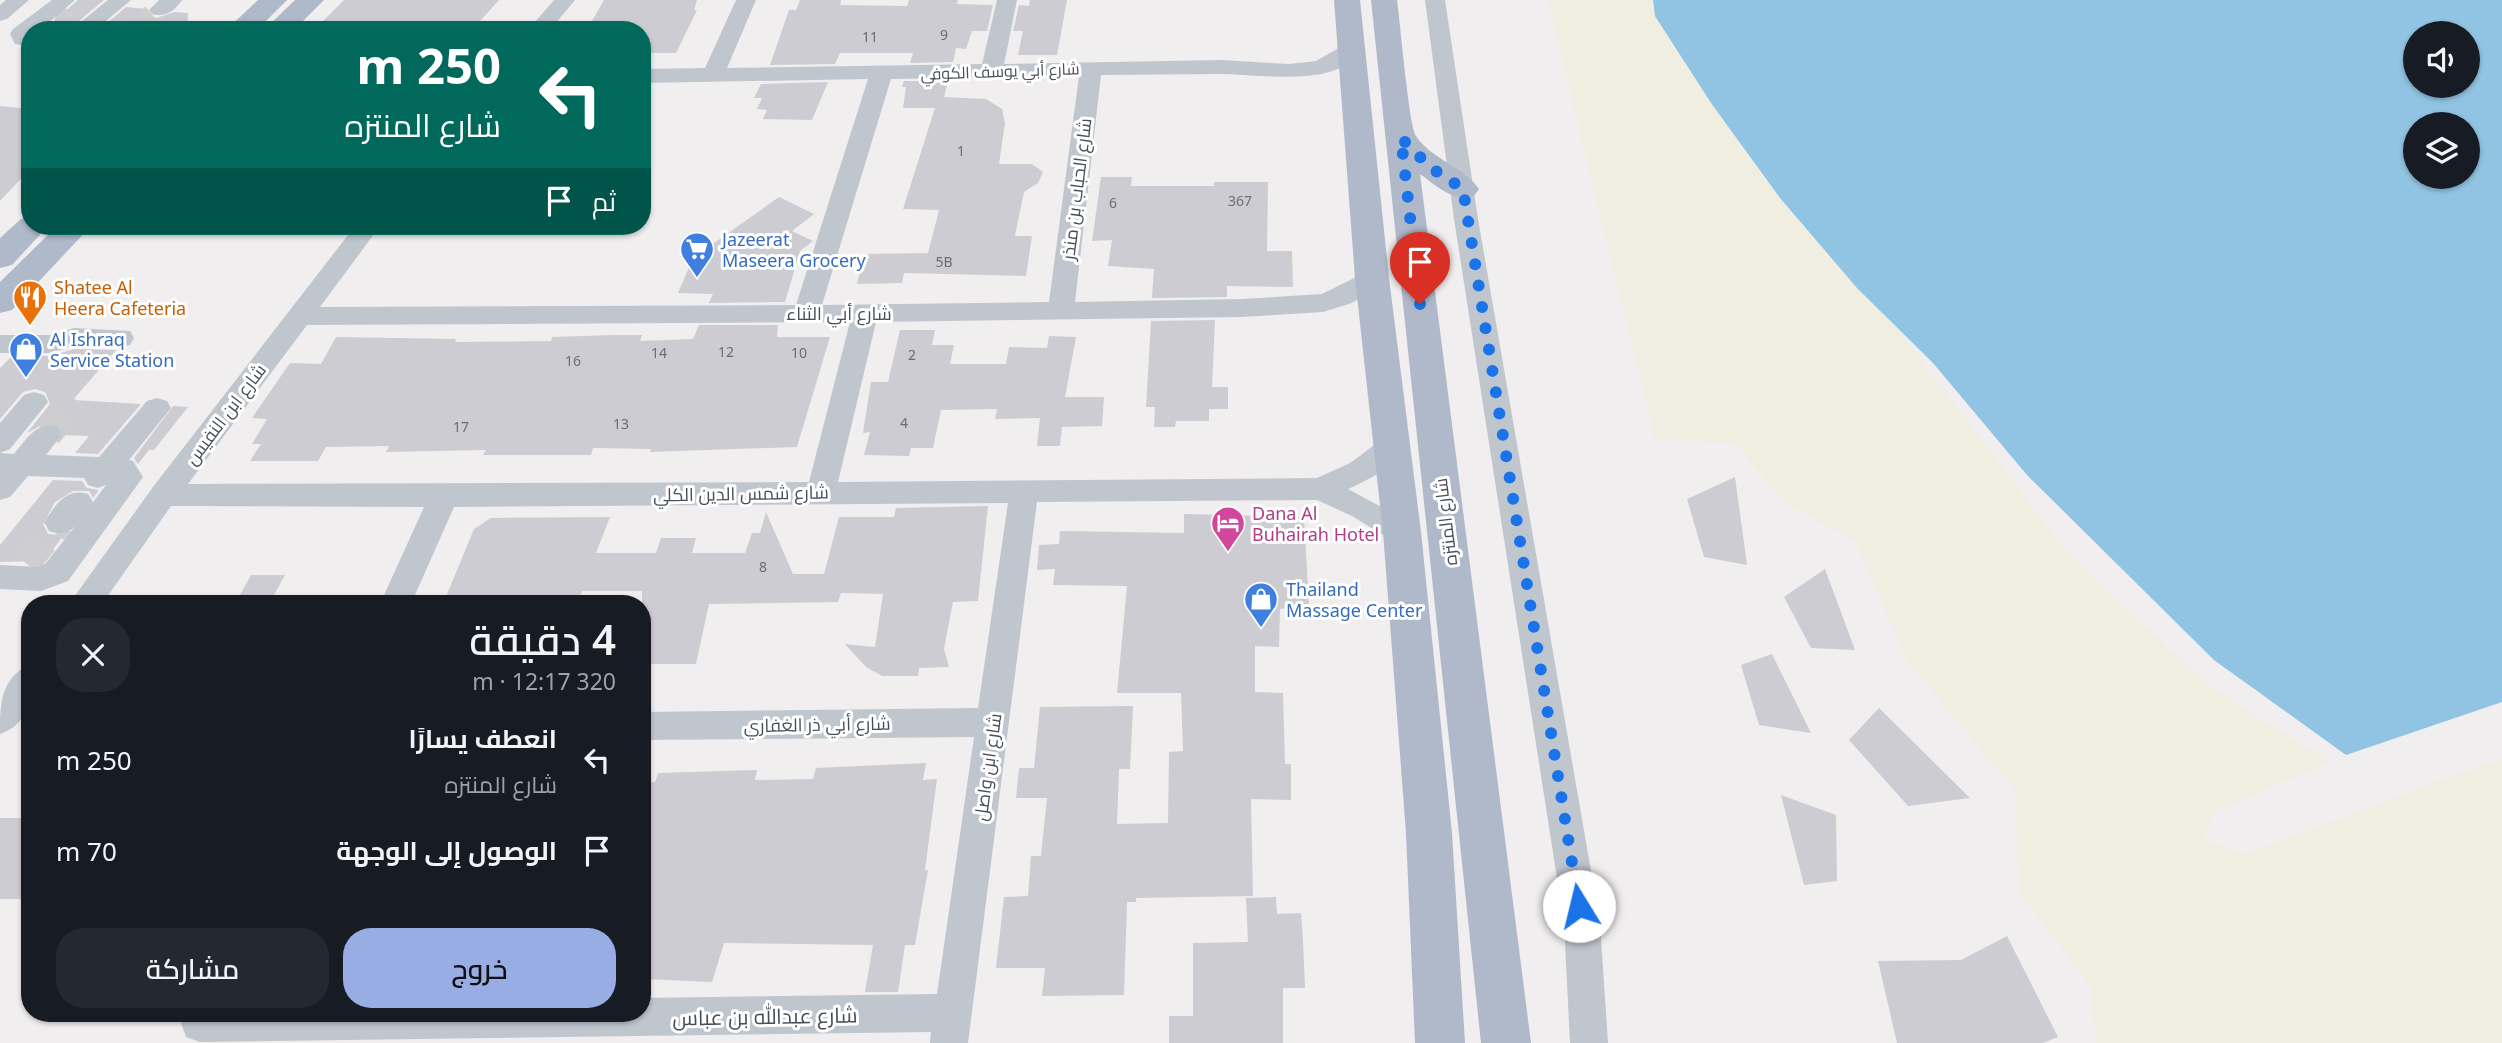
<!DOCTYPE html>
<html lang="ar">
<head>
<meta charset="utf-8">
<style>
  :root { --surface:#171b24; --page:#242831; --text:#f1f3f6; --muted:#9ea1a6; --accent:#98ade4 }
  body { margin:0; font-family:"Noto Sans",Cairo,sans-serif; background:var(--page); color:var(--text); direction:rtl; height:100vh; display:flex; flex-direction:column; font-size:26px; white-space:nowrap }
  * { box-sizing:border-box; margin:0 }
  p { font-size:23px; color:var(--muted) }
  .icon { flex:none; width:38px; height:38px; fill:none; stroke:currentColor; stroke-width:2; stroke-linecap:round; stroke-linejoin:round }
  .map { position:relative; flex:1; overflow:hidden; direction:ltr }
  .drawer { position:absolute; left:21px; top:595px; width:630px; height:427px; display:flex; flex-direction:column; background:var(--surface); border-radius:28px; box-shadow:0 2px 5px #0004; direction:rtl }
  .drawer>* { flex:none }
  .guide { position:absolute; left:21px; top:21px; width:630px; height:214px; border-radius:28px; box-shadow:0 2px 5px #0004; direction:rtl; background:#00695c; color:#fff; overflow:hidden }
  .tools { position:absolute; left:2403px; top:21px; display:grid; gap:14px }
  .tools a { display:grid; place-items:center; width:77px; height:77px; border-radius:50%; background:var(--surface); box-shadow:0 2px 5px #0004; font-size:35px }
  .pin { position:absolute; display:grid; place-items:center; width:60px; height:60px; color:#fff; margin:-72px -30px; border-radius:50% 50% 50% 0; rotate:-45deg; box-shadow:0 0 7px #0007 }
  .pin .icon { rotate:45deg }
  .me { position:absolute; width:77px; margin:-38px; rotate:351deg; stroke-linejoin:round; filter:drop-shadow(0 0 5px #0008) }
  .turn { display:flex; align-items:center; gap:24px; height:147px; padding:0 35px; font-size:32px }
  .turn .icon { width:91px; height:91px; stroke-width:2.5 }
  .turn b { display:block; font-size:49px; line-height:60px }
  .then { display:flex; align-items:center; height:66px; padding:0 35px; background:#0003; gap:14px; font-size:26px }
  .round { display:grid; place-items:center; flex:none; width:74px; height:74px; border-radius:28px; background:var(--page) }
  .overview { display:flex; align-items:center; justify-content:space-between; height:119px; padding:0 35px }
  h1 { font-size:42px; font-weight:600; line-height:52px }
  .button { display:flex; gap:14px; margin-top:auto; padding:14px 35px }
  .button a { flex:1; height:80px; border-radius:28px; background:var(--accent); color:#111; font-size:28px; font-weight:600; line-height:80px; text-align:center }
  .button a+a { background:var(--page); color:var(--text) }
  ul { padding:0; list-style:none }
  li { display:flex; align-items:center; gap:21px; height:91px; padding:0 35px }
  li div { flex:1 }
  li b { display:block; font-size:26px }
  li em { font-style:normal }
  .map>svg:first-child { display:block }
</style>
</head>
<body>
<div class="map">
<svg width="2502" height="1043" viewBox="0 0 2502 1043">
  <rect width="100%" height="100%" fill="#f0eeee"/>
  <path fill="#f0eee0" d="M1548,0H1650C1659,27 1677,50 1692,74C1747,159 1810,246 1885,313L2072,559L2209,686L2329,762L2212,813L2204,840L2244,855L2479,766L2502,761V1043H2096L2091,987L2019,891L2015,790L1908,662L1855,540L1791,507L1734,443L1655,439Z"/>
  <path fill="#91c4e2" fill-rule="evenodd" d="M1653,0H2502V702L2346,755L2214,660L2027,475L1933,363L1857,288L1780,198L1711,103L1655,16ZM2415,33H2468V86H2415ZM2415,124H2468V177H2415Z"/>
  <path fill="#ccccd2" d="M78,0H104L68,30H44Z
    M344,0H499L472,30H382L319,25Z
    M604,0H697L694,10H697L676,53H642V30H587Z
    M800,0H841L840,5L907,6L909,0H958L957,4L993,5L987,31H972L966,49L956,48L953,62L910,63L913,53H840L835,64L770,65L789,10H796Z
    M1030,0H1067L1057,55H1018L1023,31H1013L1019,5L1029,6Z
    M126,7L147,9L150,16L156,18L175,12L188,13L187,30H99Z
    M904,81H948L944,97L986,99L1002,109L1005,123L999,164H1032L1043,172L1038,183L1024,192L1015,236H1032L1026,276L904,273L902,283L857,284L864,254L928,253L939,210L903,209L935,108H903L906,87H902Z
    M828,82L812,120L763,119L767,110L757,109L762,98H754L761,84Z
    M0,106L30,109V169L0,201Z
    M1101,177H1132L1131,186H1214V182H1268L1267,251H1292L1293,287L1227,286V297L1152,298L1154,269L1108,266L1112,240L1092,241Z
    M779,197L814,214L792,231L813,241L800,251L785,302L709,303L713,294L678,293L693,258Z
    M1215,320L1212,387H1228V409H1209V421H1176L1175,427H1154L1155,407H1146L1151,321Z
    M699,325H778L777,337H830L797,447L650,452L651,449L593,448L591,455H483L486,450L386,452L389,446L326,447L318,461H250L261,444H252L267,419L252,418L290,363L321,364L336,337L456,339L455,342L551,341L552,337L614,335H642L640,341L693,339Z
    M900,330H935L932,345H954L950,364H1006L1009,347L1047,348L1049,336L1076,337L1065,397H1104L1102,426L1062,427L1060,446H1037L1040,418L995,419L997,409L941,410L933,448H911L909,456L864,455L870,432L863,433L871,382H888Z
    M74,349L116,350L73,400L141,404L98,454L75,453L89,436L64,435L59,424H44L27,433L50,404L45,392L35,389L23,392L0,419V368L12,356H50Z
    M173,406L188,407L154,450H149L138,464L134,458Z
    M1735,477L1747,565L1704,557L1687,499Z
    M53,480L82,481L87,488L99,490L93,498L89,491H73L55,502L43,524L48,534L64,535L44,561L0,562V545Z
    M988,506L978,601L953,602L944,649L949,667L919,668L918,676H882L866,667L845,644L875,647L883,594L841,593L838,602L709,604L696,664H642V591H582L578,603L443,604L474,529L491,518L610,517L596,553H656L661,538H696L692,553H745L752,533H760L766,512L793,574H824L839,517H894L896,508Z
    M1184,514L1304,517L1309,605L1280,609L1279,647L1255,646V692L1283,693L1285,764H1291V800L1251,799L1253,896L1136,898V902H1127L1124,995L1042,996L1045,968H996L1004,897L1028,896L1031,856H1041L1047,798H1016L1019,768H1034L1040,707L1133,706L1130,769H1119L1117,824L1168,823L1169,752L1183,751L1181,693H1117L1127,586L1053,585L1055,569L1037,570L1039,545L1059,544L1060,531L1184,533Z
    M1825,569L1855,650L1811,648L1784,597Z
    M251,575H285L269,604H235Z
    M1772,654L1811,733L1759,725L1741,665Z
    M1879,708L1970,798L1908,806L1849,740Z
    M926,763L923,780L937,779L925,870H928L915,945H905L898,992H865L873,945L724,943L712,982L642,979V783L655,782L658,773L757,770L755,780L813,779L816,768Z
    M1781,795L1836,815L1837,881L1804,885Z
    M0,818H30V899H0Z
    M1276,897L1277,914L1301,913L1303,941L1305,988H1283V1043H1169V1016H1193V943L1248,942L1246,898Z
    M2007,936L2058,1037L2043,1043H1897L1878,961L1961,960Z"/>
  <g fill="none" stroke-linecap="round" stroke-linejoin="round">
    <path stroke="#ceced0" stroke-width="23" stroke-dasharray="23 11" stroke-linecap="butt" d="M55,19L73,21
      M135,30L159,10"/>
    <path stroke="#ceced0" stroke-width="28" stroke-dasharray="28 14" stroke-linecap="butt" d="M48,434L77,401
      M26,563L60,523"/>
    <path fill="#c0c6ce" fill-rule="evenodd" d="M6,0H29L7,19L0,21V5Z
      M52,0H75L40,30H30V46L15,44L10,34L13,29Z
      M108,0H131L95,30H71Z
      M159,0H182C175,11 164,18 152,14L149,10Z
      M554,0H575L550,30H528Z
      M736,0H756L727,68L982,64L997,0H1017L1004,64L1221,60L1289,64L1316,61L1344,45H1360L1363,50C1336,89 1260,74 1219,74C1180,74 1141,75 1101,75L1075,302L1242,299L1322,294L1372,269L1381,272L1385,278L1381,284L1352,303L1323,312L1242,317L876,322L838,482L1317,478C1327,473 1338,469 1348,464C1367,454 1379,433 1402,440L1406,447C1395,467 1368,480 1348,489L1413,524L1417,532L1413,540L1402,544L1391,540L1352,516L1317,500L1037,502L968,1043H930L931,1032L200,1042L186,1037L181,1023L185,1013H642V998L937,994L974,737L642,740V712L978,708L1008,503L454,507L411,604H380L424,507L171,506L102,604H69L153,487L355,226H380L320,307L796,305L868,79L642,83V69L705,68ZM1079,76L1049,302L822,305L891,79ZM850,322L809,482L188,484L307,325Z
      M1425,0H1445L1478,219L1600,923L1608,1043H1570L1564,923L1454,219Z
      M74,328L130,331L134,338L130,345L121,347L74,346L50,353H0V335H50Z
      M34,392L44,395L48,402L10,449L0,453V423L24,395Z
      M157,398L167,401L171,408L129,460L133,461L143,477L68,581L41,591L0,589V565L39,567L46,563L76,525C68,534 61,535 49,531L45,523C54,505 67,487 88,494L93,502L91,505L106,485L98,488L88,485L84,478L28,476L10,497L0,500V453L14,454C27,439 37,420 58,427L62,434L46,455L99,457L147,401Z
      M30,665C30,694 32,723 0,734C0,706 0,677 30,665Z"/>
    <path fill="#b0b9ca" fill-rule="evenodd" d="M258,0H287L257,30H226Z
      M295,0H324L294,30H264Z
      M1334,0H1360L1389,278L1421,532L1452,833L1465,1043H1415L1406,833L1383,532L1355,278Z
      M1371,0H1397C1400,21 1409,126 1416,136C1431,159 1464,167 1479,189L1474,196C1452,202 1437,186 1420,174L1531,1043H1481Z
      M30,216V226H48L12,265L0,268V238L21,219Z
      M57,226H91L12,310L0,313V282Z"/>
  </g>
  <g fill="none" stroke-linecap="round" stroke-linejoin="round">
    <path stroke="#1a73e8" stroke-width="12" stroke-dasharray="0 21.6" d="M1420,304L1401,138L1430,167L1463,189L1579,906"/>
  </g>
  <defs>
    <g id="supermarket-pin" transform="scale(1.75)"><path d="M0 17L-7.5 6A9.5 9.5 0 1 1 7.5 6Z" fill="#3f7fe0" stroke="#fff"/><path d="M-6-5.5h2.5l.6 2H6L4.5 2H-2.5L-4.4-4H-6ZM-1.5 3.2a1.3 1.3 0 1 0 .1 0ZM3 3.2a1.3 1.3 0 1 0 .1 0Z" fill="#fff"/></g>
    <g id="restaurant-pin" transform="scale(1.75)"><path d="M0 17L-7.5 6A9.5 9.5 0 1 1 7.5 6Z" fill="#e8710a" stroke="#fff"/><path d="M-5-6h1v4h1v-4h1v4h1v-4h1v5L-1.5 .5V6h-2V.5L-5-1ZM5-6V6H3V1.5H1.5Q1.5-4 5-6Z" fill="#fff"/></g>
    <g id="shop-pin" transform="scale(1.75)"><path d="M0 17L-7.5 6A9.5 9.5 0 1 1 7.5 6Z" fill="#3f7fe0" stroke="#fff"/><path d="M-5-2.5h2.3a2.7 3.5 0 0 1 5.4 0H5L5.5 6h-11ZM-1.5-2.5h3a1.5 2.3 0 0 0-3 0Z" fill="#fff"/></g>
    <g id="hotel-pin" transform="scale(1.75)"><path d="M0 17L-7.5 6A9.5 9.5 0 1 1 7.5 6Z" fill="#d1479c" stroke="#fff"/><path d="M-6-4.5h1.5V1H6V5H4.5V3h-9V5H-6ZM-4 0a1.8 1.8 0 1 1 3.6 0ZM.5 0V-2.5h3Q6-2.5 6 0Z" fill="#fff"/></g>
  </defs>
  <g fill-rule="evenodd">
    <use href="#supermarket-pin" x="697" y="249"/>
    <use href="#restaurant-pin" x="30" y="297"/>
    <use href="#shop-pin" x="26" y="349"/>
    <use href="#hotel-pin" x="1228" y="523"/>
    <use href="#shop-pin" x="1261" y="599"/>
  </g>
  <g text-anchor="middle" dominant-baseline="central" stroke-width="6" stroke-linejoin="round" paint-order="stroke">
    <g font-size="14" fill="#696e77">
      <text x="944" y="34">9</text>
      <text x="870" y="36">11</text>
      <text x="961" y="150">1</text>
      <text x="1240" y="200">367</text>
      <text x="1113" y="202">6</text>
      <text x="944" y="261">5B</text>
      <text x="726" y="351">12</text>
      <text x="659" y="352">14</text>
      <text x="799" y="352">10</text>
      <text x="912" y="354">2</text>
      <text x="573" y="360">16</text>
      <text x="904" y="422">4</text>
      <text x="621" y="423">13</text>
      <text x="461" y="426">17</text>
      <text x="763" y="566">8</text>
    </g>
    <g font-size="16" fill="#484e59" stroke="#fff">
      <text transform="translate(1000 71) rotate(-2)">شارع أبي يوسف الكوفي</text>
    </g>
    <g font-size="18" fill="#484e59" stroke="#fff">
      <text transform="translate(1076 189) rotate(-83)">شارع الحباب بن منذر</text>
      <text x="839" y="313">شارع أبي الثناء</text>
      <text transform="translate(225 414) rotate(-53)">شارع ابن النفيس</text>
      <text transform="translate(741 493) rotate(-1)">شارع شمس الدين الكلي</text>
      <text transform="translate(1445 522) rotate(-97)">شارع المنتزه</text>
      <text transform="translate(817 724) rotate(-1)">شارع أبي ذر الغفاري</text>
      <text transform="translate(987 767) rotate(-82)">شارع ابن واصل</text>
    </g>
    <g font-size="18" fill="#366cbe" stroke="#fff" text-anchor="start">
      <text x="722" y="239">Jazeerat<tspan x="722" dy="21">Maseera Grocery</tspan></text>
      <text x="50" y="339">Al Ishraq<tspan x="50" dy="21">Service Station</tspan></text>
      <text x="1286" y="589">Thailand<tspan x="1286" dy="21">Massage Center</tspan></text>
    </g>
    <g font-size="18" fill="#c56008" stroke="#fff" text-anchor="start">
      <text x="54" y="287">Shatee Al<tspan x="54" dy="21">Heera Cafeteria</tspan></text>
    </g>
    <g font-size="18" fill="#b23c85" stroke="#fff" text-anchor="start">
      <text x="1252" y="513">Dana Al<tspan x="1252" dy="21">Buhairah Hotel</tspan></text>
    </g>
    <g font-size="21" fill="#484e59" stroke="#fff">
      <text transform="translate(765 1016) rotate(-1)">شارع عبدالله بن عباس</text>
    </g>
  </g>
</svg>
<div class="tools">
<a><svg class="icon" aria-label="sound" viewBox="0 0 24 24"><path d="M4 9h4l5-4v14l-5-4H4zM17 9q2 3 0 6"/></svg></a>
<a><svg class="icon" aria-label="layers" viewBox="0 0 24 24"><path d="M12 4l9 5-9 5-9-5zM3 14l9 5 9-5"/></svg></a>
</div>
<div class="pin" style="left:1420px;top:304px;background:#d93025"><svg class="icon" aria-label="arrive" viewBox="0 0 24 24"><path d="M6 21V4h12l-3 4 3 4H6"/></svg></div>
<svg class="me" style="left:1579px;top:906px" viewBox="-20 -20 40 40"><circle r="19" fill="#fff"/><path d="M0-13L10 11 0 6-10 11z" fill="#1a73e8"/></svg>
<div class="guide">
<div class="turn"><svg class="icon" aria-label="left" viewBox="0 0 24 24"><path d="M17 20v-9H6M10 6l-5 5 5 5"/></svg><div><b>250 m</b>شارع المنتزه</div></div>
<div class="then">ثم<svg class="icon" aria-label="arrive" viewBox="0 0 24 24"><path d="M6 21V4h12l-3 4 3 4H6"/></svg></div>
</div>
<section class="drawer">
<div class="overview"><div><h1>4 دقيقة</h1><p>320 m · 12:17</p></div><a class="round"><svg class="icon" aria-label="close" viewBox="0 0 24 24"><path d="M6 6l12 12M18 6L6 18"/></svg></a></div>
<ul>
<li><svg class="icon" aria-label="left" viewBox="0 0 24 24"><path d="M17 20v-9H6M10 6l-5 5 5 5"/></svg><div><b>انعطف يسارًا</b><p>شارع المنتزه</p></div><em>250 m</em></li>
<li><svg class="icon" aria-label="arrive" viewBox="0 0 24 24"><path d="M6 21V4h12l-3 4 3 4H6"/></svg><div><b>الوصول إلى الوجهة</b></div><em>70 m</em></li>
</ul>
<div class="button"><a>خروج</a><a>مشاركة</a></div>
</section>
</div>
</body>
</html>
